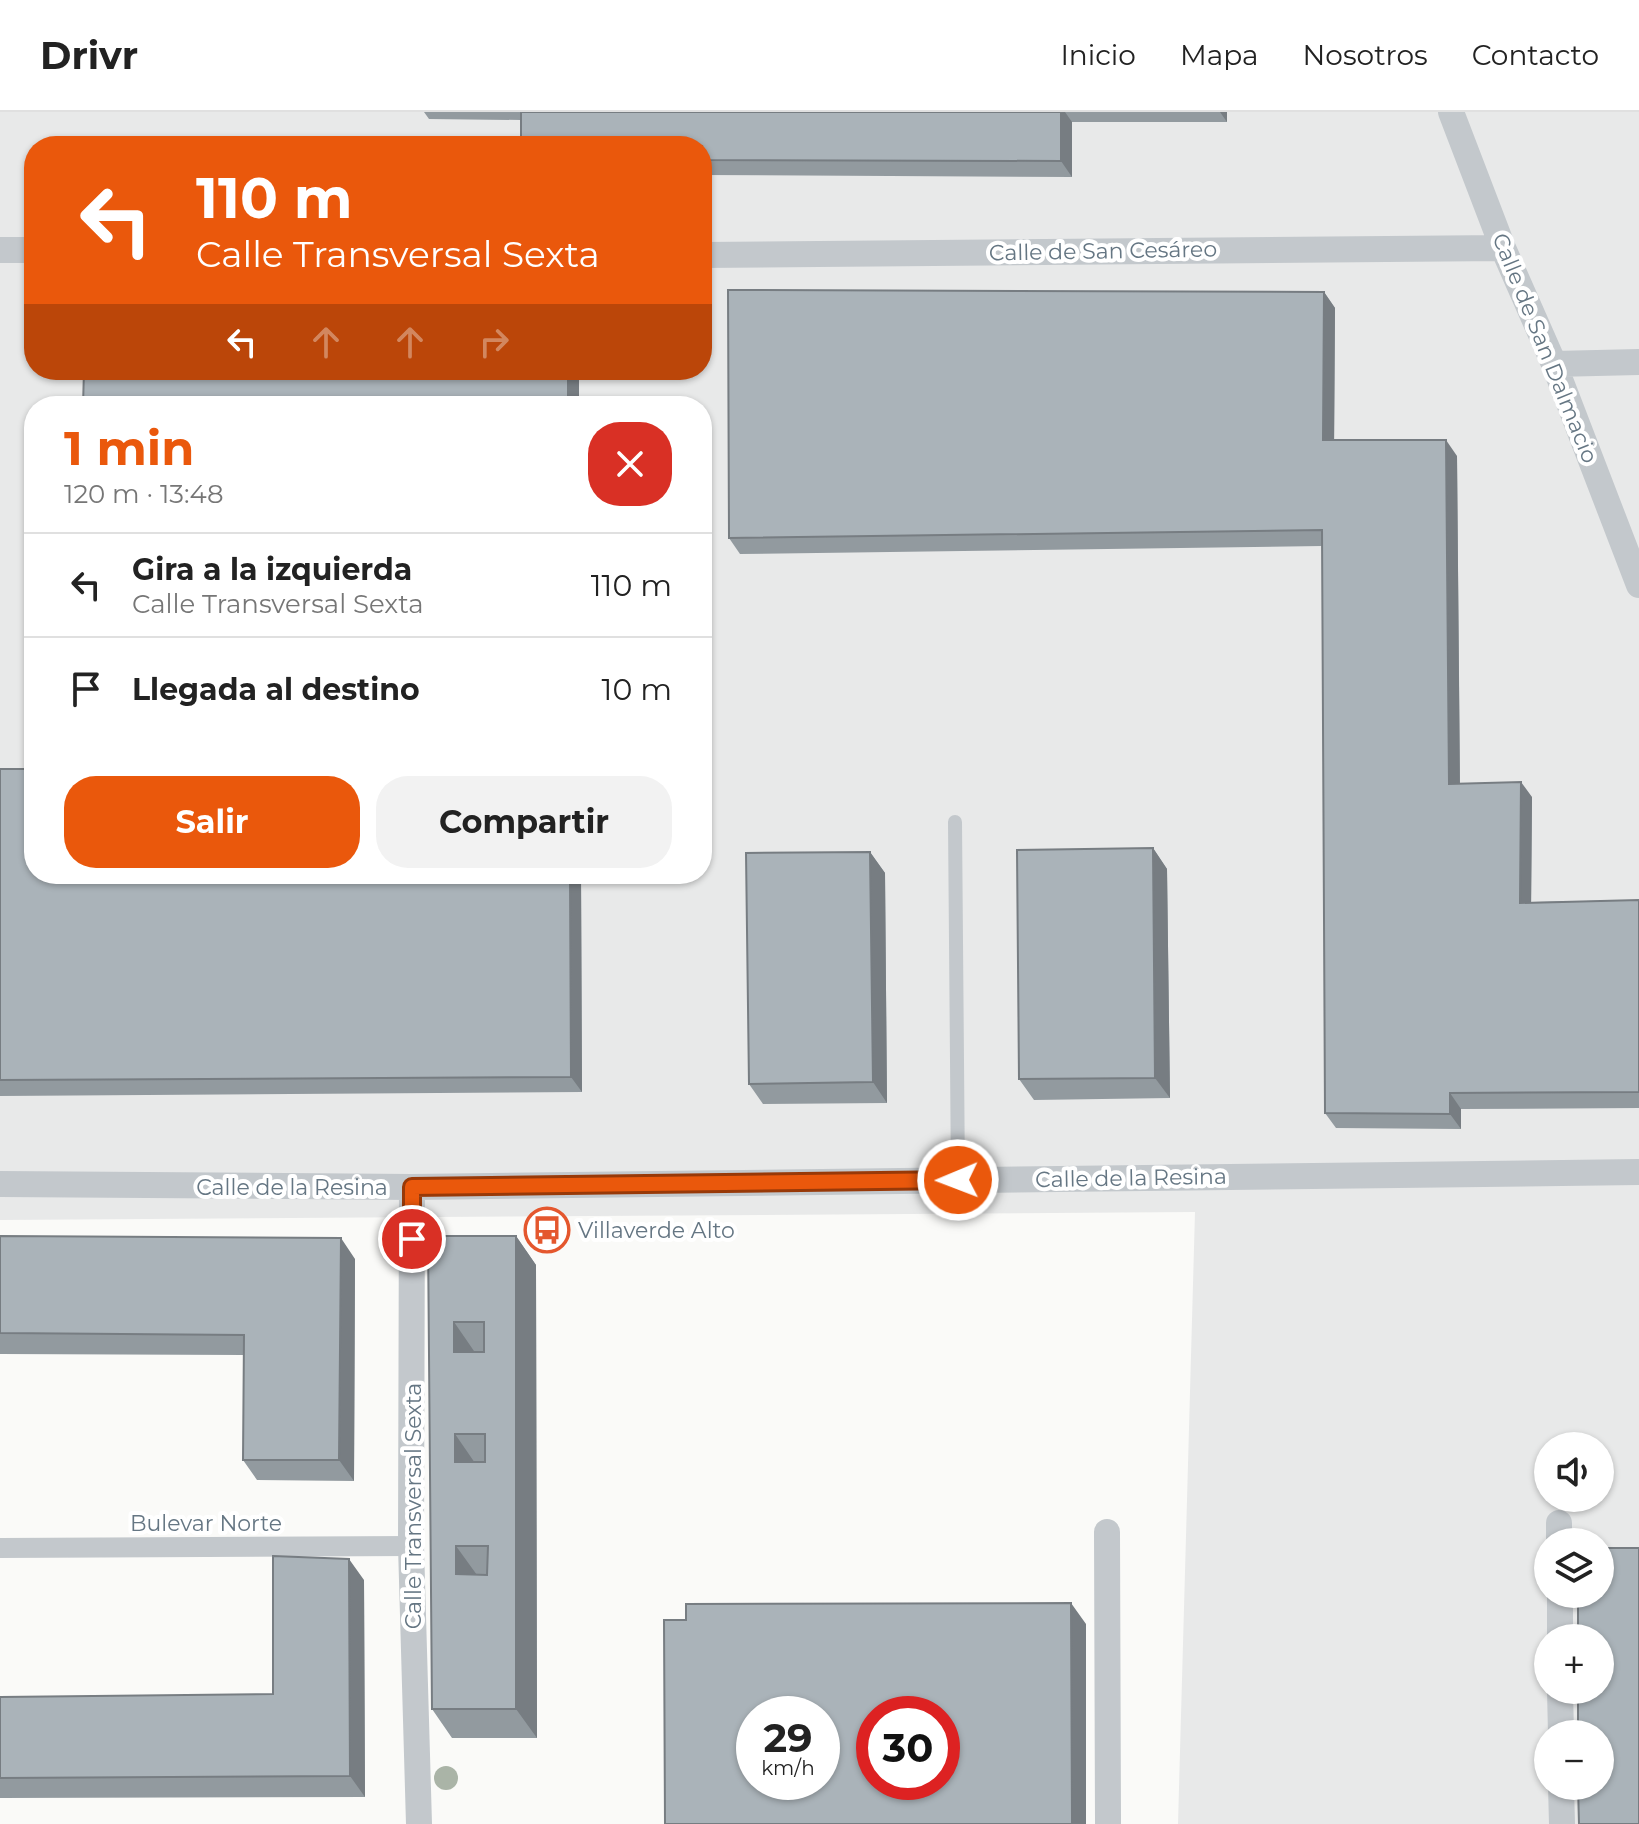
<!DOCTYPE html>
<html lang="es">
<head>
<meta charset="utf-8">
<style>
  :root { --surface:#fff; --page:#f2f2f2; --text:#222; --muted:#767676; --line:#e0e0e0; --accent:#ea580c }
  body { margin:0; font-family:Montserrat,sans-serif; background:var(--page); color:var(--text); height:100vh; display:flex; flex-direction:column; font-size:30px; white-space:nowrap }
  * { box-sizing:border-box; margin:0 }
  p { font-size:26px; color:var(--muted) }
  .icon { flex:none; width:44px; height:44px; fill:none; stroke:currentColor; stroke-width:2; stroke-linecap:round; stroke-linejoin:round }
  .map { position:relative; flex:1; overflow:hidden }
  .panel { position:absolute; left:24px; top:284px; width:688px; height:488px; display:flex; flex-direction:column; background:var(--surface); border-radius:32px; box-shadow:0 2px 6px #0004 }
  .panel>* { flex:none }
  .hud { position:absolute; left:24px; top:24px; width:688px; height:244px; border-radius:32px; box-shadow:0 2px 6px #0004; background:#ea580c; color:#fff; overflow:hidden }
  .tools { position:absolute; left:1534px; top:1320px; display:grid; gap:16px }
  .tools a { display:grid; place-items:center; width:80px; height:80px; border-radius:50%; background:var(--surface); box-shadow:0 2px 6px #0004; font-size:40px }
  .speed { position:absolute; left:736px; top:1584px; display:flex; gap:16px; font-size:40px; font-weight:700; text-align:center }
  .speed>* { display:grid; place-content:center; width:104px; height:104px; border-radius:50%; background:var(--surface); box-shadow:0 2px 6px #0004; line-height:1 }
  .speed small { font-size:20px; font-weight:400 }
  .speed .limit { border:12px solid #d22; background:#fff; color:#111 }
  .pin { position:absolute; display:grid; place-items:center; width:68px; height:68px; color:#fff; margin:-34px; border:4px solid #fff; border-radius:50%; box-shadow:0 2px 8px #0007 }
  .me { position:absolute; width:88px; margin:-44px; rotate:269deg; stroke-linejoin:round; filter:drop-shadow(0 0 6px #0008) }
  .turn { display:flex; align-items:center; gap:28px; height:168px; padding:0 40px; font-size:36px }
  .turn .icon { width:104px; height:104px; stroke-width:2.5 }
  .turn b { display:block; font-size:56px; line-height:68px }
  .lanes { display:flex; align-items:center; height:76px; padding:0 40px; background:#0003; justify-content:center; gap:40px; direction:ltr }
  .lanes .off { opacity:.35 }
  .round { display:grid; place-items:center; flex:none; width:84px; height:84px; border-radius:32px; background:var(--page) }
  .overview { display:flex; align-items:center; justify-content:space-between; height:136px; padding:0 40px }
  h1 { font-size:48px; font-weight:700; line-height:60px; color:var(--accent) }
  .action { display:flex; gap:16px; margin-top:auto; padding:16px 40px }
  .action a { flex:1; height:92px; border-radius:32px; background:var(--accent); color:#fff; font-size:32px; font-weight:700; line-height:92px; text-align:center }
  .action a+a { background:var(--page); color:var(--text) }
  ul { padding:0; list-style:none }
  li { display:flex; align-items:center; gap:24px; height:104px; padding:0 40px; border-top:2px solid var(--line) }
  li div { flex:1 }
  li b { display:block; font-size:30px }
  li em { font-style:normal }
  header { display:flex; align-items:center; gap:48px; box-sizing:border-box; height:112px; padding:0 40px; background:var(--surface); border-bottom:2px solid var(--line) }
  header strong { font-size:38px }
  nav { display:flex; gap:44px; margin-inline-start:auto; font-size:28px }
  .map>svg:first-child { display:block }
</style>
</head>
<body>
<header>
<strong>Drivr</strong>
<nav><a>Inicio</a><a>Mapa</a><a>Nosotros</a><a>Contacto</a></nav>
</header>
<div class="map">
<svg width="1639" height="1712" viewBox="0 0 1639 1712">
  <rect width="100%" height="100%" fill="#fafaf8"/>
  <path fill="#e8e9e9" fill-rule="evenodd" d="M0,0H1639V1712H1178L1195,1100L0,1108ZM34,34H702V258H34ZM34,294H702V762H34ZM1548,1334H1600V1386H1548ZM1548,1430H1600V1482H1548ZM1548,1526H1600V1578H1548ZM1548,1622H1600V1674H1548Z"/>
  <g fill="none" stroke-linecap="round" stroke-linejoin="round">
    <path stroke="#c3c8cc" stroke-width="14" d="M955,710L958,1068"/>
    <path stroke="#c3c8cc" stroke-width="20" d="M0,1436L411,1434"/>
    <path stroke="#c3c8cc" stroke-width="26" d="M1451,0L1503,136L1554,252L1639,473
      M0,138H34
      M702,143L1503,136
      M1554,252L1639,250
      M0,1072L412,1075L1639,1060
      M412,1075L411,1434L419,1712
      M1559,1411V1430
      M1107,1420L1108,1712
      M1560,1482V1526
      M1560,1578L1561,1622
      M1561,1674L1562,1712"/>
  </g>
  <circle fill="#aab4a7" cx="446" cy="1666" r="12"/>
  <path fill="#929a9f" d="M424,0H1227V10H1072V65L702,63V34L521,8L429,7Z
    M1324,180L1335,196L1334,328L1457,344L1460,671L1532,685L1531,790L1639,788V996L1461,997V1017L1336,1016L1325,1001L1322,434L740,442L729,426Z
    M0,657L581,762L582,980L0,984Z
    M1153,736L1167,757L1170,986L1034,988L1019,967Z
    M870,740L885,761L887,991L763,992L749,972Z
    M0,1124L355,1147L354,1369L257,1368L243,1348L244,1243L0,1242Z
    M428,1124H516L536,1153L537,1626H452L432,1597Z
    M364,1468L365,1685L0,1686V1585L273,1582Z"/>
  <path fill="#777d82" d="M1061,0H1065L1072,10V65L1061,49Z
    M1220,0H1227V10Z
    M1324,180L1335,196L1334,344L1323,328Z
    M568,258H579V294H568Z
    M1446,328L1457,344L1460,687L1449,672Z
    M1521,670L1532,685L1531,806L1520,791Z
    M1153,736L1167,757L1170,986L1155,966Z
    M870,740L885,761L887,991L873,970Z
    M570,762H581L582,980L571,965Z
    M1450,981L1461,997V1017L1450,1002Z
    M516,1124L536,1153L537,1626L516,1597Z
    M341,1126L355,1147L354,1369L339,1348Z
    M454,1210L474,1239V1269L454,1240Z
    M455,1322L475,1351L455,1350Z
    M456,1434L477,1463L456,1462Z
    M349,1447L364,1468L365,1685L350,1664Z
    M1071,1491L1086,1512V1712H1072Z"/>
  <path fill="#aab3b9" stroke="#777d82" stroke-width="2" fill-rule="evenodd" d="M521,0H1061V49L702,48V34H521Z
    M728,178L1324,180L1323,328H1446L1449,672L1521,670L1520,791L1639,788V980L1450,981V1002L1325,1001L1322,418L729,426Z
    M84,258H568V294H83Z
    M0,657H34V762H570L571,965L0,968Z
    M1153,736L1155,966L1019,967L1017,738Z
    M870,740L873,970L749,972L746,741Z
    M0,1124L341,1126L339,1348H243L244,1223L0,1221Z
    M428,1124H516V1597H432ZM454,1210H484V1240H454ZM455,1322H485V1350H455ZM456,1434H488L487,1463L456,1462Z
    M1600,1436H1639V1712H1579L1578,1674H1600V1622H1578V1578H1600V1526H1578V1482H1600Z
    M273,1444L349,1447L350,1664L0,1666V1585L273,1582Z
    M1071,1491L1072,1712H665L664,1508H686V1492ZM754,1602H822V1670H754ZM874,1602H942V1670H874Z"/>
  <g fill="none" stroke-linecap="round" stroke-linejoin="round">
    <g stroke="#983908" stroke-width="20">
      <path id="route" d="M412,1127V1075L958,1068"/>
    </g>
    <use href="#route" stroke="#ea580c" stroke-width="14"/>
  </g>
  <defs>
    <g id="bus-ring" transform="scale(2.3)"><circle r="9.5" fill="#fff" stroke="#e4572e" stroke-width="1.5"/><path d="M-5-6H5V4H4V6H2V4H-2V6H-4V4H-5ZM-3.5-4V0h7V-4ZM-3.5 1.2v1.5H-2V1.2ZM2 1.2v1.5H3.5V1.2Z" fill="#e4572e"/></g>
  </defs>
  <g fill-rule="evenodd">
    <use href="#bus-ring" x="547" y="1118"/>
  </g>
  <g text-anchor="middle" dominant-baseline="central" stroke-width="8" stroke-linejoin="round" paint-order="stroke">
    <g font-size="22" fill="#657683" stroke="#fff">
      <text transform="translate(1103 139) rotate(-1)">Calle de San Cesáreo</text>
      <text transform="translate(1545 236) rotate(68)">Calle de San Dalmacio</text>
      <text transform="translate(1131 1066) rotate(-1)">Calle de la Resina</text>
      <text x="292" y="1075">Calle de la Resina</text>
      <text transform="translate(413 1394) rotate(-90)">Calle Transversal Sexta</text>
      <text x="206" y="1411">Bulevar Norte</text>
    </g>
    <g font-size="22" fill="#657683" stroke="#fff" text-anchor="start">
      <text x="578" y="1118">Villaverde Alto</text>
    </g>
  </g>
</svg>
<div class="tools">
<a><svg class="icon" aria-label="sound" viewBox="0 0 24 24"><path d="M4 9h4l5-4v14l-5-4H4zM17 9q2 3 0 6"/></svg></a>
<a><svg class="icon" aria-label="layers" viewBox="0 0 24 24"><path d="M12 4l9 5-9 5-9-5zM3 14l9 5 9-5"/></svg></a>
<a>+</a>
<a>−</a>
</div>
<div class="speed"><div>29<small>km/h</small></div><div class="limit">30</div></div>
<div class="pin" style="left:412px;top:1127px;background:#d93025"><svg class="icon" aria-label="arrive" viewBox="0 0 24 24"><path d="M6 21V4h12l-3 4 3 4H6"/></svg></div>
<svg class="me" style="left:958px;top:1068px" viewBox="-20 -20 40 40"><circle r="17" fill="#ea580c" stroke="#fff" stroke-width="3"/><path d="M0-11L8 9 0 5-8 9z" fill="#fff"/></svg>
<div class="hud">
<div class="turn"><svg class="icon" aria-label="left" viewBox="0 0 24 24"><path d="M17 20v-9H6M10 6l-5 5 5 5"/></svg><div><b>110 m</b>Calle Transversal Sexta</div></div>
<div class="lanes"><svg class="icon" aria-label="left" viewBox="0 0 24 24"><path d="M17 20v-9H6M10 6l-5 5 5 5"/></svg><svg class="icon off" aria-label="ahead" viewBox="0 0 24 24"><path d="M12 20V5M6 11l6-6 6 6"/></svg><svg class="icon off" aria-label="ahead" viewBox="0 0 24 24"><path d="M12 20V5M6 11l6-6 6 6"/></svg><svg class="icon off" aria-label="right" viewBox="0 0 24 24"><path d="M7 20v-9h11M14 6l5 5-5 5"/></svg></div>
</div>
<section class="panel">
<div class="overview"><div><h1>1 min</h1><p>120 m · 13:48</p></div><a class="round" style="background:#d93025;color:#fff"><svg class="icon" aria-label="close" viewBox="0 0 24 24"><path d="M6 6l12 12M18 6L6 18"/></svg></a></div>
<ul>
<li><svg class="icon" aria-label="left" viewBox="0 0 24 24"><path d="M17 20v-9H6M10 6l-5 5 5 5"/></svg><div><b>Gira a la izquierda</b><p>Calle Transversal Sexta</p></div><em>110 m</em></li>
<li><svg class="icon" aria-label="arrive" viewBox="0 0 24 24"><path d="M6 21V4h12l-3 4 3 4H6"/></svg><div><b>Llegada al destino</b></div><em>10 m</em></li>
</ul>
<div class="action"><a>Salir</a><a>Compartir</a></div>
</section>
</div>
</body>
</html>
